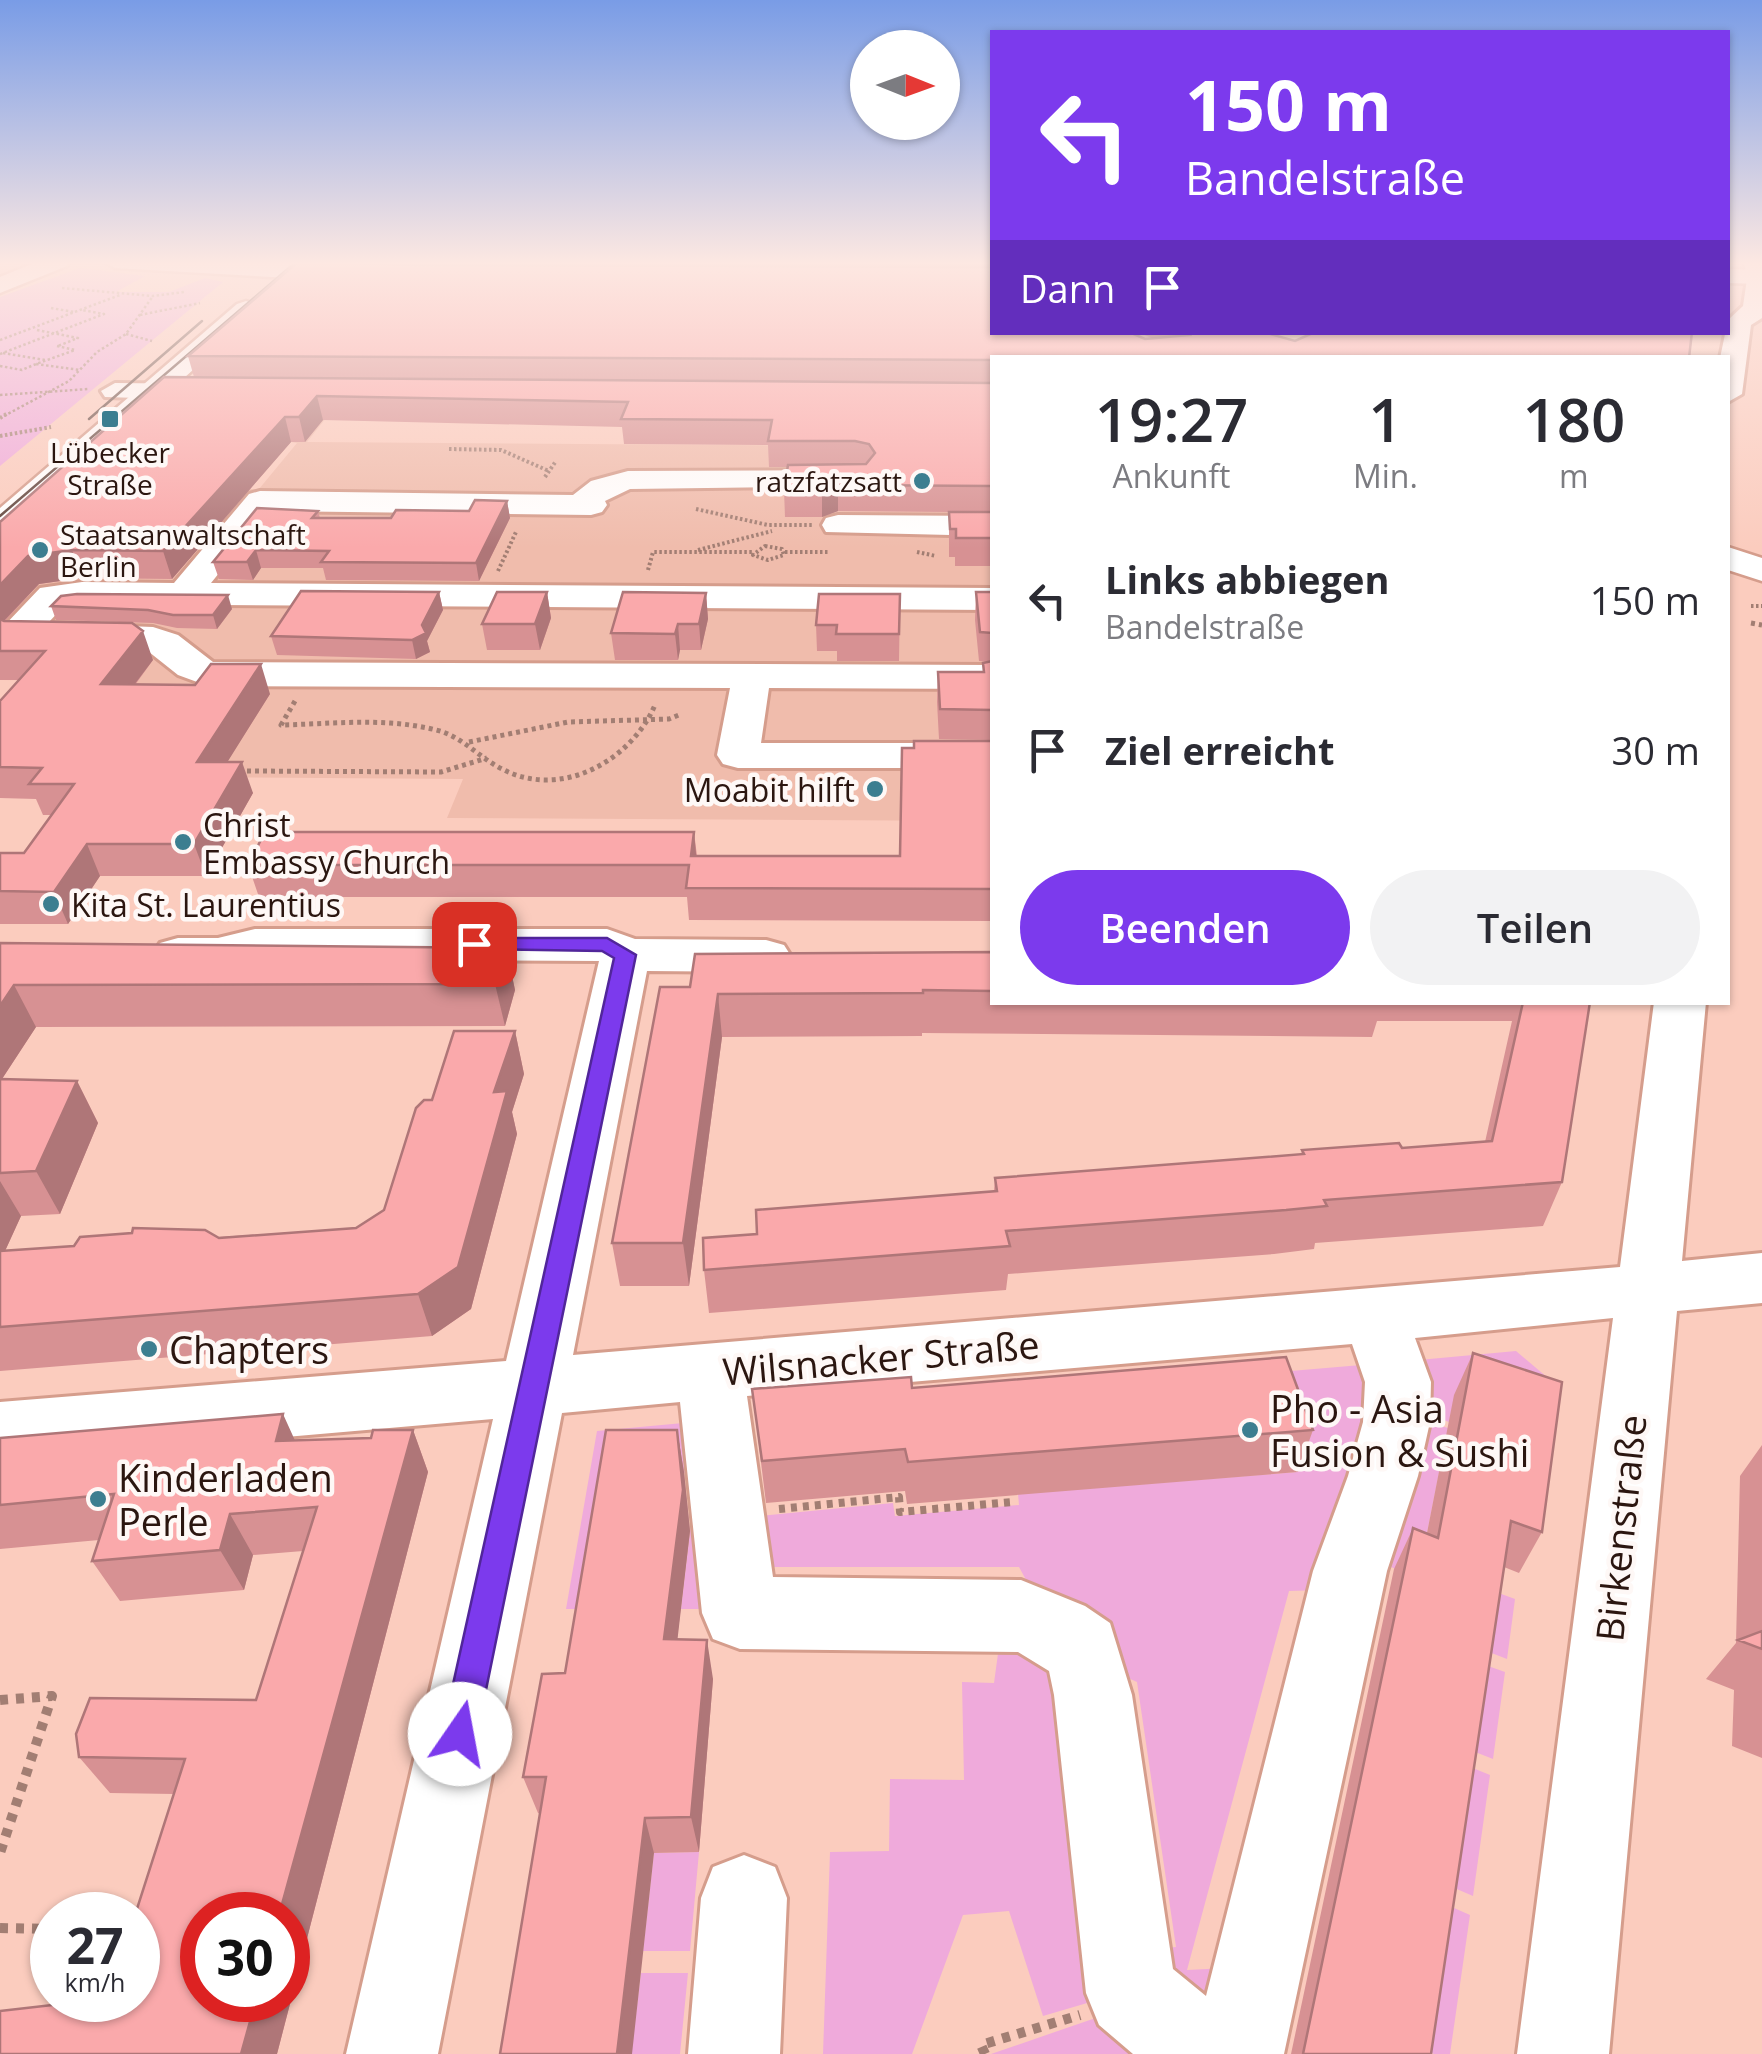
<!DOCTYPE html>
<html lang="de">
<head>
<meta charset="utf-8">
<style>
  :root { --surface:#fff; --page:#f2f2f3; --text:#2b2b33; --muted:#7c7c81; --accent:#7c3aed }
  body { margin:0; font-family:"Open Sans",sans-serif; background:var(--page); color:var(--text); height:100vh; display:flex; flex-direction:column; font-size:38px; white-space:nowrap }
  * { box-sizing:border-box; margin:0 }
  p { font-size:32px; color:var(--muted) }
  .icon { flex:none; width:55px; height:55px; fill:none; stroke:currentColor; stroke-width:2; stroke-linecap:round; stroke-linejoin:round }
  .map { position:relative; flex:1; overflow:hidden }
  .details { position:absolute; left:990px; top:355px; width:740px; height:650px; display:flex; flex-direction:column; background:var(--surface); border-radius:0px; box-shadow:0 2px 8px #0004 }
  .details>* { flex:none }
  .top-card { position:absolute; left:990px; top:30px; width:740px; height:305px; border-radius:0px; box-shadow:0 2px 8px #0004; background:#7c3aed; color:#fff; overflow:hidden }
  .needle { width:65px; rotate:91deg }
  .fabs { position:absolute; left:850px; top:30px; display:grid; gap:20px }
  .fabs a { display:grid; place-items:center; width:110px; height:110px; border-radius:50%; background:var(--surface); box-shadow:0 2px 8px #0004; font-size:50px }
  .speed { position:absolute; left:30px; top:1892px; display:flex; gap:20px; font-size:50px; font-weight:700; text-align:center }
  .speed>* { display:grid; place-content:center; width:130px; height:130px; border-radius:50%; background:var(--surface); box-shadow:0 2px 8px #0004; line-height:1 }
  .speed small { font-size:25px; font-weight:400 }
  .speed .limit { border:15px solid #d22; background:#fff; color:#111 }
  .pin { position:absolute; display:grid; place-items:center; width:85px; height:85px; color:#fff; margin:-42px; border-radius:20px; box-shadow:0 5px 15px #0006 }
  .me { position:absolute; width:110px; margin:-55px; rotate:12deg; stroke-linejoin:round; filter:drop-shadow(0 0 8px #0008) }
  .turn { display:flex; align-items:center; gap:35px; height:210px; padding:0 30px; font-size:45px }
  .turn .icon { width:130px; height:130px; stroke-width:2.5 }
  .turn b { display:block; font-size:70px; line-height:85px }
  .then { display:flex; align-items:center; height:95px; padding:0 30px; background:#0003; gap:20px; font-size:38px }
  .eta { display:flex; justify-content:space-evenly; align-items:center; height:170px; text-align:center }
  .eta b { font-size:60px; font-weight:600; line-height:70px }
  .button { display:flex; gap:20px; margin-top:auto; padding:20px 30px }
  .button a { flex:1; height:115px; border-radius:60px; background:var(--accent); color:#fff; font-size:40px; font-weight:600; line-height:115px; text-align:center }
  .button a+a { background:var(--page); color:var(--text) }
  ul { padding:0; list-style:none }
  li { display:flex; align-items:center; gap:30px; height:150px; padding:0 30px }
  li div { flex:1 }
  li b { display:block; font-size:38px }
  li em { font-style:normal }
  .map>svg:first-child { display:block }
</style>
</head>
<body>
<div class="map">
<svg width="1762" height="2054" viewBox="0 0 1762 2054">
  <rect width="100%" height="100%" fill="#fbccbe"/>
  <path fill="#f0bcac" d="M338,403L307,442L992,447V821L447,818L463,779L43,776L118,681L0,680V565L79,488L259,489L297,443L291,442Z"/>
  <path fill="#efaadb" d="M80,268L145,276L116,292H169L205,278L223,282L0,466V297Z
    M1516,1351L1548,1378L1455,1395L1449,1422L1420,1411L1408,1361Z
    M1373,1364L1378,1377L1323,1590L1289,1591L1187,1970L1227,1968L1198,2008L1134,1951L1176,1947L1137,1682C1083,1659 1046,1618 1019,1567H746L739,1518L893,1503L895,1516L1019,1505L1018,1494L1297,1472L1195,1379Z
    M1418,1419L1448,1428L1418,1578L1386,1565Z
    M694,1422L696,1473H615L593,1609H566L597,1431Z
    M691,1523L716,1524L729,1609H681Z
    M1485,1588L1515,1599L1507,1659L1476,1647Z
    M1000,1639L1057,1650L1111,1996L1043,2016L1009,1911L963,1915L912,2054H823L830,1852L889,1851L890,1779L964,1780L962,1682L994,1683Z
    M1474,1661L1505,1672L1493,1759L1460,1746Z
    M1458,1762L1490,1775L1473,1896L1438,1881Z
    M699,1852L690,1951H643L654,1853Z
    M1436,1900L1470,1915L1450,2054H1434L1413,2043Z
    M641,1973H688L680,2054H631Z
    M1116,2011L1164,2054H991Z"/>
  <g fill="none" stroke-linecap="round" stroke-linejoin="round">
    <g stroke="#d59d8c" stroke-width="6">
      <path id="minor" d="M1744,261H1762V318L1751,325L1742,394L1728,402V358H1720L1728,320L1743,306L1747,279Z
        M115,383L208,384L222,392L208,400L105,397L101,391Z
        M855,470L866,472L871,479L866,486L630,489L605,501L607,505L602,512L591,515L269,511L211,583L992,588V610L82,604L64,606L48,623L153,627L178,635L213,662L992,665V689L769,688L761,743H992V768H738L723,764L717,755L730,688L208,686L178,675L144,648L16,646L0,639L3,627L40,588L82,582L174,583L249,494L260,491L573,495L591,481L628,471Z
        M838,515L992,516V536L826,532L822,525L826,518Z
        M255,929H607L635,939L766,940L784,945L791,956L784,967L766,972L647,971L573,1355L1620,1267L1654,1002H1706L1682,1261L1762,1253V1303L1677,1311L1609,2054H1517L1613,1318L1415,1338L1431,1382L1430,1422L1418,1476L1387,1571L1284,2054H1133L1099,2025L1086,1993L1054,1695L1049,1671L1018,1652L740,1649L713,1639L702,1613L680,1402L562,1413L438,2054H346L493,1419L0,1462V1402L506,1361L599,961L256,959C224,969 194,974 160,965L153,954L160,943L178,938H218ZM1352,1344L1365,1382L1363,1422L1348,1476L1313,1571L1206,1996L1173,1969L1132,1695L1110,1623L1085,1606L1021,1580L773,1577L747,1396Z
        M744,1855L775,1867L787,1898L780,2054H688L701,1898L713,1867Z"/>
    </g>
    <g stroke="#d59d8c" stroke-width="5">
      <path id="major" d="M39,261H71L67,266L0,293V277Z
        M103,261H240L362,268L374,275L362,282L115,268Z
        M1728,269L1762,270V284L1728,283Z
        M246,301L255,304L259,309L255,314L12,533L0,536V508L237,304Z
        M1728,547L1762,558V581L1728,570Z"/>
    </g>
    <path stroke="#a27e73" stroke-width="2.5" stroke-dasharray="2.5 2.5" stroke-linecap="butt" d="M62,288L153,296L184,292
      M51,308L74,312
      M140,315L200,303
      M37,330L78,338L58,346
      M126,334L152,341
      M0,340L120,295
      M57,346L75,350L36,364L80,370
      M3,353L45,360
      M0,354L104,314L82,310
      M0,366L22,370L36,364
      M0,395L89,389
      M4,416L69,381L97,352L126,334L153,296"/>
    <path stroke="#a27e73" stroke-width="4" stroke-dasharray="2.5 2.5" stroke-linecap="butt" d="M0,418L8,413
      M0,436L51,427
      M449,449L501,450L549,471
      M545,477L556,461
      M696,509L768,525H812
      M765,546L782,549L784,555L768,560L753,555Z
      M698,550L772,531
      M785,552H830
      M917,552L936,556
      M648,570L653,552H753
      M498,571L516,532
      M1751,606H1762"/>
    <path stroke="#a27e73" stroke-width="5" stroke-dasharray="4 4" stroke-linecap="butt" d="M1751,623L1762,625
      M295,701L281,725C332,724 385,717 436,730C462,736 478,757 502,769C561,800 631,761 655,705
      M469,742L568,722L669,719L679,715
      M247,771L441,772L487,758"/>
    <path stroke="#a27e73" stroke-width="8" stroke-dasharray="6 6" stroke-linecap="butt" d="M779,1509L899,1497L900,1512L1012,1502"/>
    <path stroke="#a27e73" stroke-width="10" stroke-dasharray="8 8" stroke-linecap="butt" d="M0,1700L52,1696L0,1853
      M0,1928L52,1929
      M985,2054L981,2045L1080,2015"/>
    <use href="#minor" fill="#fff" fill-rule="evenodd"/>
    <use href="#major" fill="#fff" fill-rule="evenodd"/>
    <path stroke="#60453d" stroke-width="2.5" d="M89,419L202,321
      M0,516L297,261"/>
  </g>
  <path fill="#d79193" d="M361,261H992V332L1145,339L1152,338L1137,332H1263L1295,341L1692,332L992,358V566H955V557H949V512L838,511L822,517H785L784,490L788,467H769L768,445L624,444L622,427L323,420L305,442H291L172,579L82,578L39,584L5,621L153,660L135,685L270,694L227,762L253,793L206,876H100L68,924H0V853H24L51,815H43L36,799L0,798V701L19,680H0V522L194,377L188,356L420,265Z
    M507,501L510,518L479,581L326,580L323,568H261L253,580L219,579L213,562L318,511L320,518H391L469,511Z
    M439,592L443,610L427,641L430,652L416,659L277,655L271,636Z
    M547,592L551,618L540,650H487L482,624Z
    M976,592H992V740L939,739L937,702L938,672H983V663L988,662L979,661L975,620Z
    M706,593L708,619L701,650H680L678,660H615L611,633Z
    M900,594L899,661H837V651H817L816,625Z
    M51,606L232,609L217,629L177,628L153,623L56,620Z
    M992,741V921L689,920L687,897H259L248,865L694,832L697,856H900L914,748Z
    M0,943L506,948L515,990L505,1026L36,1027L2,1079L77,1081L98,1123L60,1214L21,1216L5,1251L356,1228L384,1210L432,1100L515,1031L524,1074L512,1112L517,1134L471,1309L432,1336L0,1371Z
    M992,952V1002H1590L1562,1182L1543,1226L1315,1243L1314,1249L1274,1254L1008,1274L1006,1290L709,1313L704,1270L757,1234L994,1191L995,1178L1301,1155L1302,1150L1402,1148L1485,1142L1512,1021H1377L1372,1037L922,1033V1036L722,1037L689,1286H620L612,1243L690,987Z
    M1473,1353L1542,1532L1519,1573L1504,1567L1431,2054H1291L1394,1569L1413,1528L1427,1533L1454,1395Z
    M912,1388L1313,1430L1298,1472L907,1504L905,1491L766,1503L752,1389Z
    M413,1430L428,1472L277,2054H0L138,2000L174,1794L110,1793L79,1757L256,1700L303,1551L253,1555L244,1590L120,1601L92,1561L99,1540L0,1549V1438L295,1441L371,1438Z
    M677,1430L684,1472L690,1531L677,1639L713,1679L699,1852L654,1853L538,1813L523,1777L565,1673Z
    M1762,1445V1758L1732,1746L1734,1690L1706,1679L1736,1643L1740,1476Z"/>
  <path fill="#af7678" d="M317,396L323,420L305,442L299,417Z
    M285,417L291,442L172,579L163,551Z
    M838,485V511L822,517V490Z
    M507,501L510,518L479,581L476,563Z
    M72,550L82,578L39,584L0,625V585L28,556Z
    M256,550L261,568L253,580L247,562Z
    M439,592L443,610L427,641L430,652L416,659L412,640L422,625Z
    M547,592L551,618L540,650L535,624Z
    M706,593L708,619L701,650L699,624Z
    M228,595L232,609L217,629L213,615Z
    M678,624L680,650L678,660L675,634Z
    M143,631L153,660L112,714L101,684Z
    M261,664L270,694L208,793L197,762Z
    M242,762L253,793L206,876L194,844Z
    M694,832L697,864L691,856Z
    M87,844L100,876L68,924L54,892Z
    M506,948L515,990L505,1026L495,984Z
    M14,985L36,1027L0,1082V1006Z
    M718,994L722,1037L689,1286L683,1243Z
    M515,1031L524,1074L512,1112L517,1134L471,1309L432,1336L418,1294L494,1092Z
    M77,1081L98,1123L60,1214L36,1171Z
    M0,1181L21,1216L0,1262Z
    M283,1414L302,1456L276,1441Z
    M413,1430L428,1472L277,2054H241L256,2000H288V1915H279Z
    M677,1430L684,1472L690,1531L673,1678L664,1639Z
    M230,1514L253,1555L244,1590L220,1550Z
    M707,1640L713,1679L699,1852L691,1817Z
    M645,1818L654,1853L632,2054H617Z"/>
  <path fill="#faa9ab" stroke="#af7678" stroke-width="2.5" d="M299,261L416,265L992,267V332H1129L1145,339L1190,335L1188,332H1263L1295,341L1315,332H1692L1689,358H992V360L188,356Z
    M164,377L992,383V486L838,485L822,490H784L788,465L866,464L875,453L869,444L855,441H768L772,420L621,419L628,402L317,396L299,417H285L163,551L72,550L28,556L0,585V522Z
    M475,500L507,501L476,563L321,562L329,551L256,550L247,562H213L257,508L318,511L312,518H391L396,510L469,511Z
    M949,512H992V538H956V529H950Z
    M301,591L439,592L422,625L426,633L412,640L271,636Z
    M497,592H547L535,624H482Z
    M623,592L706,593L699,624H678L675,634L611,633Z
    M976,592H992V633L980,632Z
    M77,594L228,595L213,615H173L148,610L51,606L61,596Z
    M819,594H900L899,634H836L837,625H816Z
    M0,619L4,621L132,623L143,631L101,684L195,685L211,664H261L197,762H242L194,844H87L54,892L0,891V853H24L74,784H29L42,768L0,767V701L45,651H0Z
    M992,661V710L940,709L938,672H984L983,663Z
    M914,741H992V889L686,888L689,865H248L265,832H694L691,856H900L902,748H914Z
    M0,943L506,948L495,984L14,985L0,1006Z
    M992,952V991L923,990V993L718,994L683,1243H612L660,987H690L695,954Z
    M1523,1002H1590L1562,1182L1324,1200L1327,1206L1286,1210L1006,1231L1010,1246L704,1270L703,1238L757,1234L756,1210L997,1191L995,1178L1304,1154L1302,1150L1399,1143L1402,1148L1492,1141Z
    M454,1031H515L494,1092L507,1091L458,1267L418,1294L0,1327V1251L74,1246L80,1237L132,1233L133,1228L205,1230L219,1238L356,1228L384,1210L416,1108L424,1100H432Z
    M0,1079L77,1081L36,1171L0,1173Z
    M1473,1353L1562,1382L1542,1532L1511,1521L1431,2054H1303L1413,1528L1438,1538Z
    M1286,1357L1313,1430L908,1462L905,1449L762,1461L752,1389L911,1377L912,1388Z
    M283,1414L276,1441L371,1438L373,1430H413L279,1915H202V2000H256L241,2054H0V2011L96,2000H138V1915H135L185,1759L79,1757L76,1734L90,1698L256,1700L317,1507L230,1514L220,1550L92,1561L114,1494L0,1505V1438Z
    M606,1430H677L683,1490L664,1639L707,1640L691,1817L645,1818L617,2054H500L546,1777H523L542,1674L565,1673Z
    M1762,1631V1649L1738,1640Z"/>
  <linearGradient id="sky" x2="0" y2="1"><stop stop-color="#799ce6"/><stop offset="0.48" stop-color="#fde8e2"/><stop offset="1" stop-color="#fde8e2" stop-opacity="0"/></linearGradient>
  <rect width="1762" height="548" fill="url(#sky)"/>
  <path fill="#7c3aed" stroke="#51269a" stroke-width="2.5" d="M474,938H607L636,955L477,1734L472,1747L460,1752L447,1747L442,1734L614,958L602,951L466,949L463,944Z"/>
  <g fill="#3c7e90" stroke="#fef8f6" stroke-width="4">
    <rect x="100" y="409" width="20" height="20" rx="5"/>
    <circle cx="922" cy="481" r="10"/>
    <circle cx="40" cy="550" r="10"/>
    <circle cx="875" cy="789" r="10"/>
    <circle cx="183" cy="842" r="10"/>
    <circle cx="51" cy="904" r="10"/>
    <circle cx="149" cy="1349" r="10"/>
    <circle cx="1250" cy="1430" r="10"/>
    <circle cx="98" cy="1499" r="10"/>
  </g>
  <g text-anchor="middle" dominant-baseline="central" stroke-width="9" stroke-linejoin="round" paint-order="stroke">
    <g font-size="28" fill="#2b1610" stroke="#fef8f6">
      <text x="110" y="452">Lübecker<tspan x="110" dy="32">Straße</tspan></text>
      <text x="902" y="481" text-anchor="end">ratzfatzsatt</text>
      <text x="60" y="534" text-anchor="start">Staatsanwaltschaft<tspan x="60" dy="32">Berlin</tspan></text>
    </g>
    <g font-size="32" fill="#2b1610" stroke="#fef8f6" text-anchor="start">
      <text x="855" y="789" text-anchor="end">Moabit hilft</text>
      <text x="203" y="824">Christ<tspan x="203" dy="37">Embassy Church</tspan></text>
      <text x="71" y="904">Kita St. Laurentius</text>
    </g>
    <g font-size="38" fill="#2b1610" stroke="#fef8f6" text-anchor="start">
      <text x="169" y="1349">Chapters</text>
      <text x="1270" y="1408">Pho - Asia<tspan x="1270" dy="44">Fusion &amp; Sushi</tspan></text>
      <text x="118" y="1477">Kinderladen<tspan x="118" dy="44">Perle</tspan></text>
    </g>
    <g font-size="38" fill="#2b1610" stroke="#fef8f6">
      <text transform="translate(881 1357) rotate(-5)">Wilsnacker Straße</text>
      <text transform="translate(1620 1528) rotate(-84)">Birkenstraße</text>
    </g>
  </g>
</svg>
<div class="fabs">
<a><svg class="needle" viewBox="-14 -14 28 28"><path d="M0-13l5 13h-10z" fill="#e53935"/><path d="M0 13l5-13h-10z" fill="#7c7c81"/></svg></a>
</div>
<div class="speed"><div>27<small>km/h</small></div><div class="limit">30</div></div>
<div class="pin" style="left:474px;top:944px;background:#d93025"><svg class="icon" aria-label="arrive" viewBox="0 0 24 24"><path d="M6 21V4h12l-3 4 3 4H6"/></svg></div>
<svg class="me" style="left:460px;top:1734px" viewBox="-20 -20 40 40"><circle r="19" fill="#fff"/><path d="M0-13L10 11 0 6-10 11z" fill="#7c3aed"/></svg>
<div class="top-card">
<div class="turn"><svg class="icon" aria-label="left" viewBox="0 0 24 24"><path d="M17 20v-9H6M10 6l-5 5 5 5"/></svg><div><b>150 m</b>Bandelstraße</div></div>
<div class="then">Dann<svg class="icon" aria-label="arrive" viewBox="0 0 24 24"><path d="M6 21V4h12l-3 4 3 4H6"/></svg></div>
</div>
<section class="details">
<div class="eta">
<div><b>19:27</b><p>Ankunft</p></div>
<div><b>1</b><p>Min.</p></div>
<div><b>180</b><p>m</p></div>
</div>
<ul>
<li><svg class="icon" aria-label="left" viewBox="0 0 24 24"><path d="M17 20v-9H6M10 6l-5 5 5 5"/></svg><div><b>Links abbiegen</b><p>Bandelstraße</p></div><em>150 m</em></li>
<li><svg class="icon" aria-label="arrive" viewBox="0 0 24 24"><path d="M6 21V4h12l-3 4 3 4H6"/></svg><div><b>Ziel erreicht</b></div><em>30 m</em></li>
</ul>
<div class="button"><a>Beenden</a><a>Teilen</a></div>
</section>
</div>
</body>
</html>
